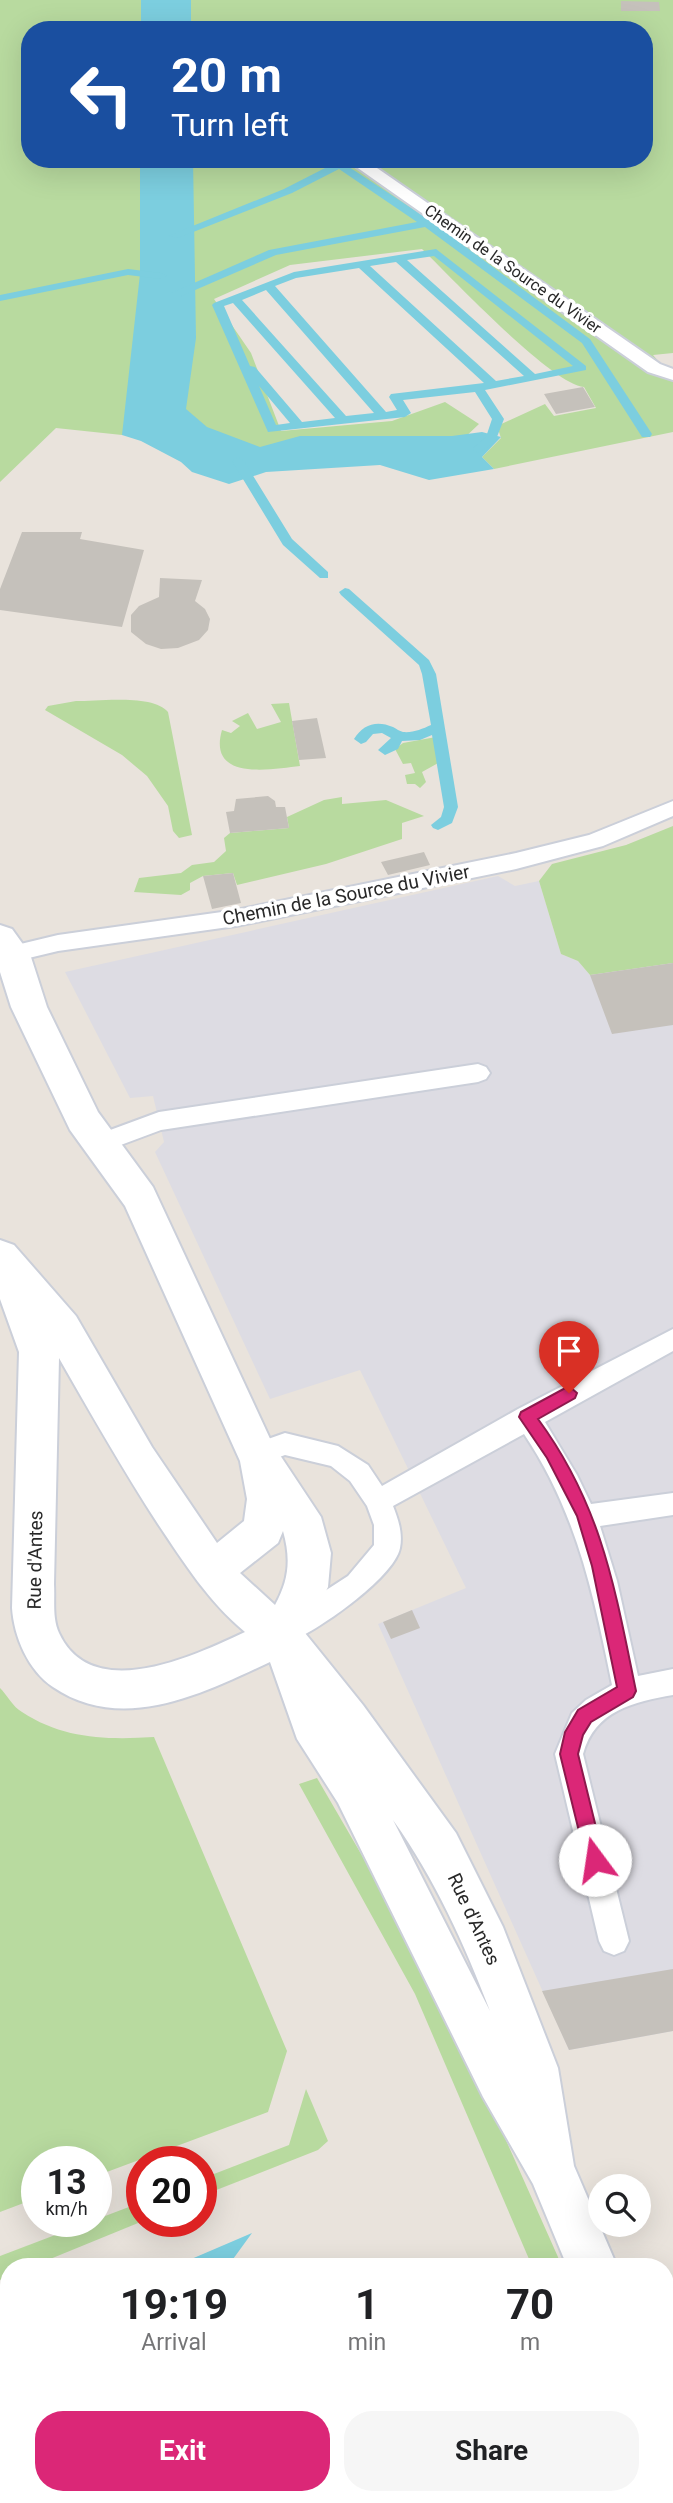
<!DOCTYPE html>
<html lang="en">
<head>
<meta charset="utf-8">
<style>
  :root { --surface:#fff; --page:#f6f6f6; --text:#202124; --muted:#757577; --accent:#db2777 }
  body { margin:0; font-family:Roboto,sans-serif; background:var(--page); color:var(--text); height:100vh; display:flex; flex-direction:column; font-size:26px; white-space:nowrap }
  * { box-sizing:border-box; margin:0 }
  p { font-size:23px; color:var(--muted) }
  .icon { flex:none; width:38px; height:38px; fill:none; stroke:currentColor; stroke-width:2; stroke-linecap:round; stroke-linejoin:round }
  .map { position:relative; flex:1; overflow:hidden }
  .side { position:absolute; left:0px; top:2258px; width:674px; height:247px; display:flex; flex-direction:column; background:var(--surface); border-radius:28px 28px 0 0; box-shadow:0 7px 28px #0002 }
  .side>* { flex:none }
  .banner { position:absolute; left:21px; top:21px; width:632px; height:147px; border-radius:28px; box-shadow:0 7px 28px #0002; background:#1a4fa0; color:#fff; overflow:hidden }
  .buttons { position:absolute; left:588px; top:2174px; display:grid; gap:14px }
  .buttons a { display:grid; place-items:center; width:63px; height:63px; border-radius:50%; background:var(--surface); box-shadow:0 7px 28px #0002; font-size:35px }
  .speed { position:absolute; left:21px; top:2146px; display:flex; gap:14px; font-size:35px; font-weight:700; text-align:center }
  .speed>* { display:grid; place-content:center; width:91px; height:91px; border-radius:50%; background:var(--surface); box-shadow:0 7px 28px #0002; line-height:1 }
  .speed small { font-size:18px; font-weight:400 }
  .speed .limit { border:10px solid #d22; background:#fff; color:#111 }
  .pin { position:absolute; display:grid; place-items:center; width:60px; height:60px; color:#fff; margin:-72px -30px; border-radius:50% 50% 50% 0; rotate:-45deg; box-shadow:0 0 7px #0007 }
  .pin .icon { rotate:45deg }
  .me { position:absolute; width:77px; margin:-38px; rotate:346deg; stroke-linejoin:round; filter:drop-shadow(0 0 5px #0008) }
  .turn { display:flex; align-items:center; gap:24px; height:147px; padding:0 35px; font-size:32px }
  .turn .icon { width:91px; height:91px; stroke-width:2.5 }
  .turn b { display:block; font-size:49px; line-height:60px }
  .eta { display:flex; justify-content:space-evenly; align-items:center; height:119px; text-align:center }
  .eta b { font-size:42px; font-weight:700; line-height:49px }
  .button { display:flex; gap:14px; margin-top:auto; padding:14px 35px }
  .button a { flex:1; height:80px; border-radius:28px; background:var(--accent); color:#fff; font-size:28px; font-weight:700; line-height:80px; text-align:center }
  .button a+a { background:var(--page); color:var(--text) }
  .map>svg:first-child { display:block }
</style>
</head>
<body>
<div class="map">
<svg width="673" height="2503" viewBox="0 0 673 2503">
  <rect width="100%" height="100%" fill="#e9e3dc"/>
  <path fill="#dddce3" d="M498,876L515,886L539,881L561,954L578,961L590,975L673,963V2031L569,2050L378,1624L466,1588L360,1370L270,1399L155,1152L164,1142L153,1096L130,1098L65,972Z"/>
  <path fill="#b8da9f" fill-rule="evenodd" d="M0,0H673V353L653,355L673,378V432L494,469L482,457L501,438L497,426L545,404L554,416L596,408L584,387C551,384 451,277 422,249L290,265L214,299L251,353L281,431L392,421L445,402L479,424L442,459L308,458L155,426L122,435L56,428L0,482ZM30,30H644V159H30Z
    M76,701C98,701 154,694 168,712L192,835L179,838L173,831L168,806L147,776L122,755L45,710L48,706Z
    M289,703L300,766C272,769 207,782 222,730L231,733L240,726L232,721L248,713L257,729L281,722L271,704Z
    M436,737L440,762L422,772L426,782L420,788L415,784H407L405,775L415,773L411,763L403,764L395,749L403,743Z
    M342,797V804L386,800L424,816L402,823V839L326,864L237,885L233,873L203,876L190,883V890L181,895L134,892L139,878L181,873L192,865L214,862L226,851L224,838L230,833L289,828L287,817L324,800Z
    M673,826V963L590,975L578,961L561,954L539,881L552,864L626,845Z
    M0,1688C7,1695 13,1707 22,1712C63,1739 107,1740 154,1737L287,2051L268,2112L96,2176V2161H37V2198L0,2212Z
    M317,1778L436,1983L562,2266H532L415,1994L299,1784Z
    M306,2089L328,2141L318,2150L201,2196V2179L289,2145Z
    M142,2202L143,2221L33,2266H9V2276L0,2280V2256Z"/>
  <path fill="#7ccedf" d="M141,0H191V30H141Z
    M140,159H193L196,338L186,409L207,427L260,447L300,436H452L482,432L501,437L482,457L494,469L429,480L380,465L266,472L229,484L192,472L181,462L141,441L122,435L140,274Z
    M252,2233L228,2266H175Z
    M9,2338V2496H387L382,2503H0V2342Z"/>
  <g fill="none" stroke-linecap="round" stroke-linejoin="round">
    <path fill="#7ccedf" fill-rule="evenodd" d="M308,159H328L343,163L431,221L590,339L652,434L650,437H642L582,343L425,227L276,255L179,297H171V293L269,250L417,222L339,169L292,193L178,238L168,236L284,189L329,166Z
      M436,249L586,366V370L485,390L504,419L495,442L478,453L472,449L486,437L492,419L475,392L403,400L411,413L405,417L268,432L212,305L214,303L294,272ZM434,256L573,366L535,374L407,260ZM396,262L524,376L496,381L370,266ZM359,268L484,383L391,394L389,397L397,410L386,412L275,286L296,278ZM266,290L374,413L346,416L242,300ZM233,303L335,418L302,422L255,367L250,366L224,306ZM259,386L290,423L276,425Z
      M128,269L161,273L167,276L161,279L128,275L0,301V295Z
      M238,457L244,461L292,539L328,572V578H320L283,545L232,461Z
      M345,588L349,589L429,660L436,674L458,807L452,823L438,830L433,828L431,825L441,817L444,807L432,735L420,740L402,741L398,749L385,755L378,750L391,738L382,733L373,734L366,742L361,744L354,739C363,724 377,720 393,727C397,729 399,731 403,732C413,733 422,729 431,725L422,674L419,665L341,595L339,592Z"/>
  </g>
  <path fill="#c5c1bb" d="M621,1L659,2L660,11H621Z
    M583,387L595,407L556,414L544,394Z
    M22,532H82L80,539L144,550L122,627L0,610V589Z
    M160,578L202,580L195,601L205,609L210,619L208,630L199,640L178,648L161,649L146,644L131,632V615L139,606L159,597Z
    M317,718L326,758L299,760L292,721Z
    M268,796L275,801L276,807H285L289,828L230,833L226,812L234,811L236,799Z
    M424,852L430,865L388,875L381,862Z
    M233,873L241,903L212,909L203,876Z
    M673,963V1025L612,1034L590,975Z
    M412,1610L420,1628L391,1639L383,1622Z
    M673,1969V2031L569,2050L542,1991Z"/>
  <g fill="none" stroke-linecap="round" stroke-linejoin="round">
    <g stroke="#cbcfd9" stroke-width="4">
      <path id="lane" d="M345,159H364L660,364L673,369V380L648,372Z
        M673,801V816L603,846L516,869L236,926L58,951L12,962L4,960L1,954L4,948L58,935L236,910L516,853L589,835Z
        M478,1064L486,1067L490,1073L486,1079L478,1082L161,1130L102,1152L94,1150L90,1143L94,1136L159,1112Z
        M673,1329V1351L545,1422L577,1475L591,1504L673,1493V1515L600,1526L617,1581L638,1676L673,1669V1695C634,1702 595,1710 583,1754L629,1941L624,1951L614,1955L604,1951L599,1941L555,1754L572,1713L586,1700L612,1685C594,1595 576,1511 524,1434L393,1506C398,1519 403,1533 400,1548C394,1578 315,1633 287,1643L277,1640L273,1631L277,1622L348,1576L374,1545V1525L367,1506L350,1481L331,1466L285,1455L257,1465L248,1462L244,1454L248,1446L285,1433L338,1446L368,1465L382,1486L518,1409Z"/>
    </g>
    <g stroke="#cbcfd9" stroke-width="4">
      <path id="secondary" d="M0,925L12,929L30,954L47,1007L98,1112L153,1187L272,1443L321,1517L331,1553L328,1587L305,1633L363,1705L456,1833L503,1927L558,2068L574,2166L617,2266H567L533,2184L483,2097L338,1803L297,1739L270,1662C202,1694 122,1734 53,1687C28,1670 14,1637 12,1608L19,1352L0,1299V1240L14,1245L76,1316L152,1447L217,1543L244,1521L247,1499L240,1461L125,1206L70,1130L11,1007L0,972ZM59,1358C91,1414 123,1470 158,1524C185,1564 208,1601 245,1632C196,1655 92,1705 59,1633C52,1618 55,1600 54,1584ZM283,1531C291,1559 289,1580 275,1605L240,1573L278,1543ZM393,1820C435,1879 464,1943 490,2011Z
        M665,2411L673,2414V2482L665,2479Z"/>
    </g>
    <use href="#lane" fill="#fff" fill-rule="evenodd"/>
    <use href="#secondary" fill="#fff" fill-rule="evenodd"/>
  </g>
  <path fill="#db2777" stroke="#8e194d" stroke-width="2" d="M569,1386L577,1393L575,1398L538,1419C602,1506 615,1589 636,1691L633,1697L591,1722L583,1735L578,1754L604,1860L602,1867L595,1869L588,1867L586,1860L560,1754L565,1732L578,1710L617,1687L592,1566L577,1516L547,1458L519,1417L521,1412Z"/>
  <g text-anchor="middle" dominant-baseline="central" stroke-width="7" stroke-linejoin="round" paint-order="stroke">
    <g font-size="16" fill="#292929" stroke="#fff">
      <text transform="translate(513 269) rotate(35)">Chemin de la Source du Vivier</text>
    </g>
    <g font-size="19" fill="#292929" stroke="#fff">
      <text transform="translate(346 895) rotate(-11)">Chemin de la Source du Vivier</text>
      <text transform="translate(35 1560) rotate(-89)">Rue d'Antes</text>
      <text transform="translate(474 1919) rotate(65)">Rue d'Antes</text>
    </g>
  </g>
</svg>
<div class="buttons">
<a><svg class="icon" aria-label="search" viewBox="0 0 24 24"><circle cx="10" cy="10" r="6"/><path d="M15 15l6 6"/></svg></a>
</div>
<div class="speed"><div>13<small>km/h</small></div><div class="limit">20</div></div>
<div class="pin" style="left:569px;top:1393px;background:#d93025"><svg class="icon" aria-label="arrive" viewBox="0 0 24 24"><path d="M6 21V4h12l-3 4 3 4H6"/></svg></div>
<svg class="me" style="left:595px;top:1860px" viewBox="-20 -20 40 40"><circle r="19" fill="#fff"/><path d="M0-13L10 11 0 6-10 11z" fill="#db2777"/></svg>
<div class="banner">
<div class="turn"><svg class="icon" aria-label="left" viewBox="0 0 24 24"><path d="M17 20v-9H6M10 6l-5 5 5 5"/></svg><div><b>20 m</b>Turn left</div></div>
</div>
<section class="side">
<div class="eta">
<div><b>19:19</b><p>Arrival</p></div>
<div><b>1</b><p>min</p></div>
<div><b>70</b><p>m</p></div>
</div>
<div class="button"><a>Exit</a><a>Share</a></div>
</section>
</div>
</body>
</html>
